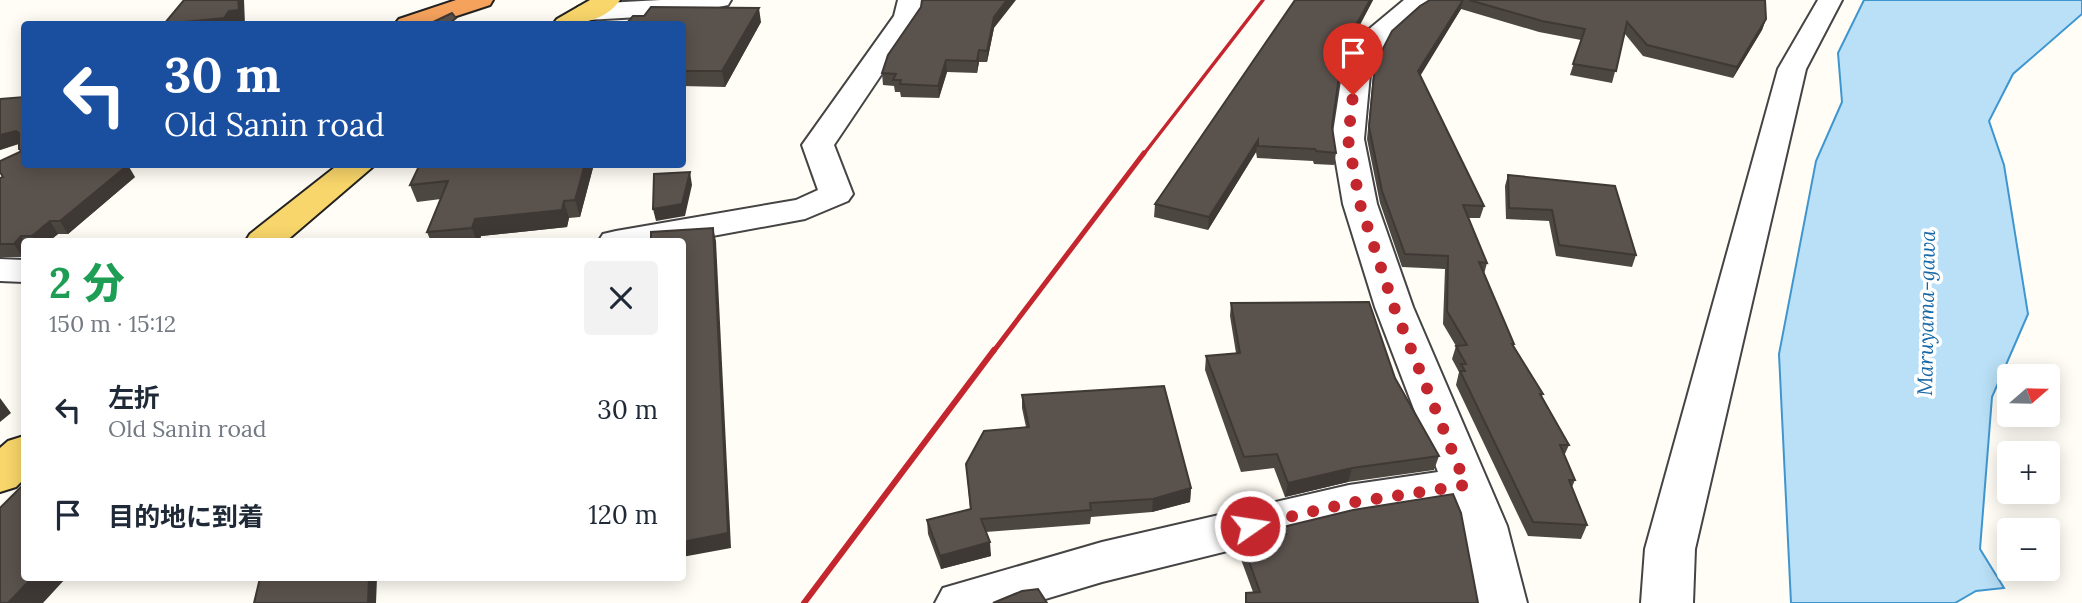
<!DOCTYPE html>
<html lang="ja">
<head>
<meta charset="utf-8">
<style>
  :root { --surface:#fff; --page:#f2f2f3; --text:#1f2937; --muted:#747a83 }
  body { margin:0; font-family:Lora,"Noto Sans JP",serif; background:var(--page); color:var(--text); height:100vh; display:flex; flex-direction:column; font-size:26px; white-space:nowrap }
  * { box-sizing:border-box; margin:0 }
  p { font-size:23px; color:var(--muted) }
  .icon { flex:none; width:38px; height:38px; fill:none; stroke:currentColor; stroke-width:2; stroke-linecap:round; stroke-linejoin:round }
  .map { position:relative; flex:1; overflow:hidden }
  .side { position:absolute; left:21px; top:238px; width:665px; height:343px; display:flex; flex-direction:column; background:var(--surface); border-radius:7px; box-shadow:0 4px 18px #0003 }
  .side>* { flex:none }
  .banner { position:absolute; left:21px; top:21px; width:665px; height:147px; border-radius:7px; box-shadow:0 4px 18px #0003; background:#1a4fa0; color:#fff; overflow:hidden }
  .needle { width:46px; rotate:70deg }
  .tools { position:absolute; left:1997px; top:364px; display:grid; gap:14px }
  .tools a { display:grid; place-items:center; width:63px; height:63px; border-radius:7px; background:var(--surface); box-shadow:0 4px 18px #0003; font-size:35px }
  .pin { position:absolute; display:grid; place-items:center; width:60px; height:60px; color:#fff; margin:-72px -30px; border-radius:50% 50% 50% 0; rotate:-45deg; box-shadow:0 0 7px #0007 }
  .pin .icon { rotate:45deg }
  .me { position:absolute; width:77px; margin:-38px; rotate:77deg; stroke-linejoin:round; filter:drop-shadow(0 0 5px #0008) }
  .turn { display:flex; align-items:center; gap:24px; height:147px; padding:0 28px; font-size:32px }
  .turn .icon { width:91px; height:91px; stroke-width:2.5 }
  .turn b { display:block; font-size:49px; line-height:60px }
  .round { display:grid; place-items:center; flex:none; width:74px; height:74px; border-radius:7px; background:var(--page) }
  .head { display:flex; align-items:center; justify-content:space-between; height:119px; padding:0 28px }
  h1 { font-size:42px; font-weight:800; line-height:52px; color:#1e9e55 }
  ul { padding:0; list-style:none }
  li { display:flex; align-items:center; gap:21px; height:105px; padding:0 28px }
  li div { flex:1 }
  li b { display:block; font-size:26px }
  li em { font-style:normal }
  .map>svg:first-child { display:block }
</style>
</head>
<body>
<div class="map">
<svg width="2082" height="603" viewBox="0 0 2082 603">
  <rect width="100%" height="100%" fill="#fffdf5"/>
  <path fill="#b9e0f7" stroke="#3f96cf" stroke-width="2" d="M1864,0H2082V14L2013,74L1989,121L2004,165L2028,314L1992,397L1980,549L2004,588L1976,591L1955,603H1791L1779,354L1816,161L1842,102L1838,53Z"/>
  <g fill="none" stroke-linecap="round" stroke-linejoin="round">
    <g stroke="#444" stroke-width="4">
      <path id="minor" d="M661,0H731L728,5L719,7L657,16L587,20L578,17L574,12L578,7L587,4Z
        M898,0H922L920,17L834,145L853,194L848,201L805,219L680,242H598L603,234L616,231L796,200L818,190L802,145L894,16Z
        M1404,0H1431L1388,40L1370,74L1364,139L1377,204L1413,307L1507,526L1527,603H1475L1459,526L1450,505L1349,521L1102,582L1032,603H935L943,588L1102,542L1349,485L1438,472L1375,307L1343,204L1332,139L1342,74L1368,30Z
        M1818,0H1842L1806,69L1695,549L1693,603H1641L1645,549L1778,69Z
        M0,259L24,260V282L0,281Z"/>
    </g>
    <g stroke="#222" stroke-width="4">
      <path id="major" d="M590,0H620C606,21 576,26 553,24L557,19Z
        M339,164H376L285,242H245L250,234Z
        M24,436V479L16,487L0,492V448L8,441Z"/>
    </g>
    <g stroke="#222" stroke-width="4">
      <path id="highway" d="M456,0H493L490,5L432,24H395L399,19Z"/>
    </g>
    <use href="#minor" fill="#fff" fill-rule="evenodd"/>
    <use href="#major" fill="#f9d66b" fill-rule="evenodd"/>
    <use href="#highway" fill="#f5a25d" fill-rule="evenodd"/>
    <path stroke="#c4262e" stroke-width="3.5" d="M1143,155L1263,0"/>
    <path stroke="#c4262e" stroke-width="5" d="M993,352L1144,153"/>
    <path stroke="#c4262e" stroke-width="6" d="M804,603L994,350"/>
  </g>
  <path fill="#4d4742" d="M1295,0H1373L1350,44L1353,42L1351,53L1340,73L1332,127L1336,153L1334,165L1314,164L1313,161L1257,158L1256,152L1208,230L1154,217L1155,204Z
    M1430,0H1765L1766,19L1762,30L1733,78L1643,56L1625,34L1612,83L1570,75L1581,40L1539,32L1461,9L1420,75L1484,206L1480,218H1468L1487,263L1484,274L1514,344V347L1543,394L1542,396L1569,445L1564,456L1575,480L1572,487L1587,525L1581,539L1528,536L1456,385L1459,372L1452,359L1456,346L1443,324L1445,269L1402,267L1380,203L1367,139L1373,75L1375,64Z
    M761,22L725,87L682,86V24Z
    M994,28L987,62H979L977,73L947,72L939,98L901,97L900,92H895L894,86L883,85L882,73Z
    M24,97V164L135,177L68,234H58L48,242H24L22,257H0V178L3,177L21,152L19,149V144L0,150Z
    M594,164L580,217L569,218L567,227L481,236L479,242H431L427,232L441,199L417,202L410,185Z
    M1508,175L1636,255L1632,267L1556,256L1549,221L1506,219L1505,186Z
    M1231,303L1395,378L1439,456L1434,470L1348,482L1285,497L1274,468L1241,472L1205,370L1206,356L1236,353L1230,316Z
    M1022,395L1191,488L1190,502L1152,512L1091,517L1090,524L986,532L991,556L941,569L928,534L927,520L970,509L966,464L1026,427L1022,408Z
    M1283,527L1478,603H1245L1246,593L1253,592L1239,554L1241,539L1282,535Z"/>
  <path fill="#3f3936" d="M238,0H244L245,24H164Z
    M1007,0H1016L994,28L987,62V51L994,17Z
    M1370,0H1373L1372,2L1342,58L1344,47Z
    M1463,0L1461,9L1416,83L1418,71Z
    M759,8L761,22L725,87L722,71Z
    M1766,19L1762,30L1733,78L1737,67Z
    M1353,42L1351,53L1339,74L1341,62Z
    M979,50V62L977,73V61Z
    M946,60L947,72L939,98L938,86Z
    M16,131L23,142L0,150V135Z
    M1258,140L1256,152L1208,230L1209,217Z
    M585,164H594L580,217L575,200Z
    M128,165L135,177L68,234L60,221Z
    M690,172L692,185L685,216L656,221L653,209Z
    M564,201L569,218L567,227L481,236L479,242H477L472,228L475,219Z
    M50,221L58,234L48,242H36L32,236Z
    M713,228L716,241L731,548L682,557V542Z
    M21,236L25,242L24,255L22,257L14,244Z
    M0,398L11,413L0,422Z
    M1352,468L1348,482L1285,497L1288,483Z
    M1191,488L1190,502L1152,512L1153,499Z
    M990,542L991,556L941,569L940,556Z
    M32,578H66L43,603H8Z
    M369,578H377L376,603H368Z"/>
  <path fill="#5a524d" stroke="#3f3936" stroke-width="2" d="M184,0H238L239,10L229,11L224,18L164,24Z
    M922,0H1007L994,17L987,51L979,50L977,61L946,60L938,86L900,84L901,80H893L896,74L882,73L888,55L921,7Z
    M1295,0H1370L1344,47L1353,42L1341,62L1332,127L1336,153L1316,151L1315,149L1258,146V140L1209,217L1155,204Z
    M1430,0H1463L1418,71L1484,206L1463,205L1487,263L1479,262L1514,344H1512L1543,394H1540L1569,445H1560L1575,480H1569L1587,525L1533,522L1460,371H1465L1461,364H1466L1456,346L1467,345L1447,311L1448,256L1405,254L1382,191L1369,127L1375,64L1392,31L1420,6Z
    M1469,0H1765L1766,19L1737,67L1647,45L1627,22L1616,71L1573,64L1585,29L1542,21Z
    M651,7L759,8L722,71H682V24H626L633,16H644Z
    M452,13L456,18L450,23L474,24H429Z
    M24,97V164L128,165L60,221H50L32,236H21L14,244H0V178L3,177L0,172V161L22,151L19,149V133L16,131L0,135V99Z
    M420,164H585L575,200L564,201L562,210L475,219L472,228L427,232L448,181L410,185Z
    M690,172L682,204L653,209L654,174Z
    M1508,175L1615,186L1636,255L1559,245L1552,210L1509,208Z
    M713,228L728,533L682,542V242H651V232Z
    M1369,302L1395,378L1439,456L1352,468L1288,483L1277,454L1244,457L1206,356L1240,353L1231,303Z
    M1164,386L1191,488L1153,499L1090,503L1091,510L981,519L990,542L940,556L927,520L971,509L966,464L984,431L1029,427L1022,395Z
    M24,484V578H32L8,603H0V508Z
    M1453,494L1461,513L1478,603H1246V593L1260,592L1241,539L1286,534L1283,527L1353,510Z
    M260,578H369L368,603H254Z
    M1038,589L1047,603H993L1022,591Z"/>
  <g fill="none" stroke-linecap="round" stroke-linejoin="round">
    <path stroke="#c4262e" stroke-width="12" stroke-dasharray="0 21.6" d="M1250,526L1349,503L1466,485L1394,307L1360,204L1348,139L1353,95"/>
  </g>
  <g text-anchor="middle" dominant-baseline="central" stroke-width="7" stroke-linejoin="round" paint-order="stroke">
    <g font-size="21" font-style="italic" fill="#1768a6" stroke="#fff">
      <text transform="translate(1926 313) rotate(-89)">Maruyama-gawa</text>
    </g>
  </g>
</svg>
<div class="tools">
<a><svg class="needle" viewBox="-14 -14 28 28"><path d="M0-13l5 13h-10z" fill="#e53935"/><path d="M0 13l5-13h-10z" fill="#747a83"/></svg></a>
<a>+</a>
<a>−</a>
</div>
<div class="pin" style="left:1353px;top:95px;background:#d93025"><svg class="icon" aria-label="arrive" viewBox="0 0 24 24"><path d="M6 21V4h12l-3 4 3 4H6"/></svg></div>
<svg class="me" style="left:1250px;top:526px" viewBox="-20 -20 40 40"><circle r="17" fill="#c4262e" stroke="#fff" stroke-width="3"/><path d="M0-11L8 9 0 5-8 9z" fill="#fff"/></svg>
<div class="banner">
<div class="turn"><svg class="icon" aria-label="left" viewBox="0 0 24 24"><path d="M17 20v-9H6M10 6l-5 5 5 5"/></svg><div><b>30 m</b>Old Sanin road</div></div>
</div>
<section class="side">
<div class="head"><div><h1>2 分</h1><p>150 m · 15:12</p></div><a class="round"><svg class="icon" aria-label="close" viewBox="0 0 24 24"><path d="M6 6l12 12M18 6L6 18"/></svg></a></div>
<ul>
<li><svg class="icon" aria-label="left" viewBox="0 0 24 24"><path d="M17 20v-9H6M10 6l-5 5 5 5"/></svg><div><b>左折</b><p>Old Sanin road</p></div><em>30 m</em></li>
<li><svg class="icon" aria-label="arrive" viewBox="0 0 24 24"><path d="M6 21V4h12l-3 4 3 4H6"/></svg><div><b>目的地に到着</b></div><em>120 m</em></li>
</ul>
</section>
</div>
</body>
</html>
